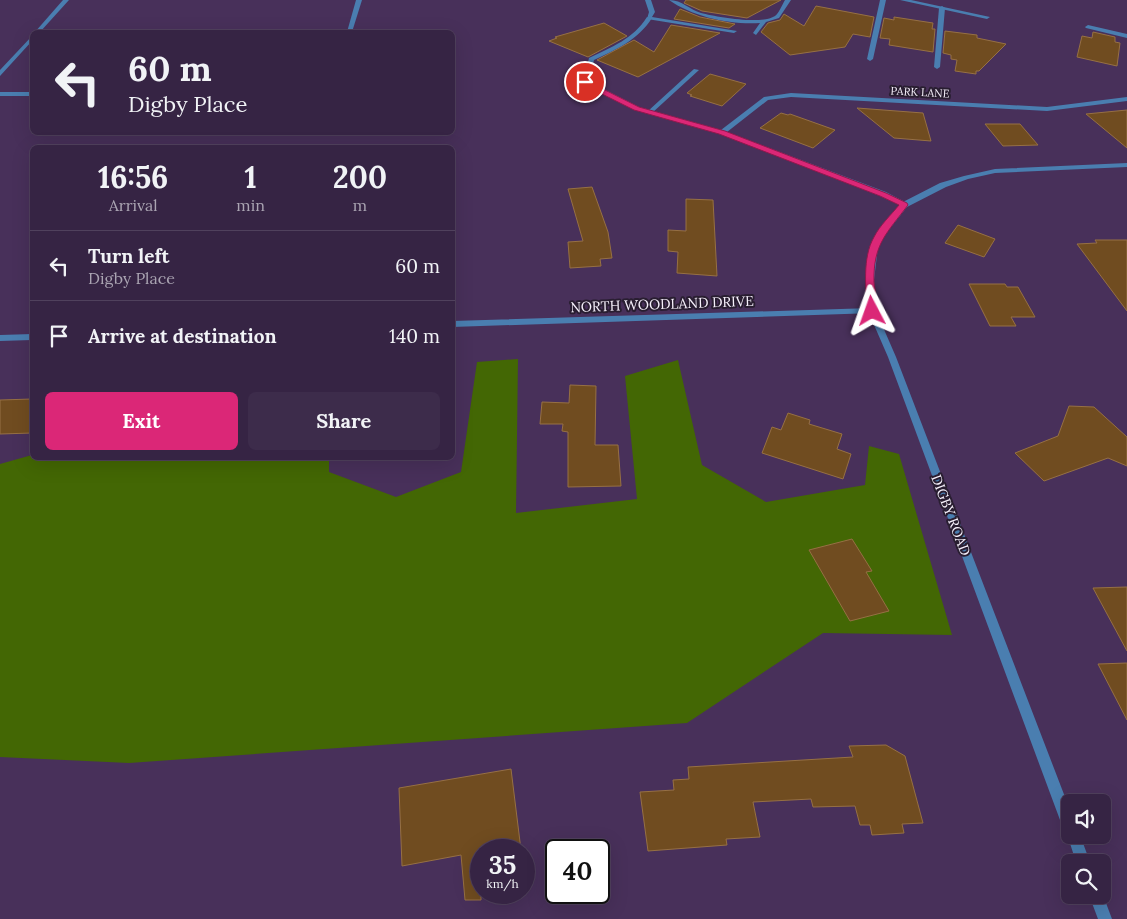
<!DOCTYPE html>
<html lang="en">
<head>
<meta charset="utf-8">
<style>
  :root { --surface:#362444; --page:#3d2c4b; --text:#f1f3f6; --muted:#aaa4b2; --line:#50415d; --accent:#db2777 }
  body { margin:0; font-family:Lora,serif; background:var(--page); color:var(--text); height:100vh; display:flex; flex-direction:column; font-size:19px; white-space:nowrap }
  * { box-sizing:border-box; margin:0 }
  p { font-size:16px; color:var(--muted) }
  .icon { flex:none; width:28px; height:28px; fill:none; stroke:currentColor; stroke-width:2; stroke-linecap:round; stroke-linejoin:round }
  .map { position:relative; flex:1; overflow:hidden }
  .sheet { position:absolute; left:30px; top:145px; width:425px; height:315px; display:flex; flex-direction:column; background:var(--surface); border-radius:8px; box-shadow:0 5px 20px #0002,0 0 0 1px var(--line) }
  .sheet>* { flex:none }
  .top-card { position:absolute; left:30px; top:30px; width:425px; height:105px; border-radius:8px; box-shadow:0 5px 20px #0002,0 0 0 1px var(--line); background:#362444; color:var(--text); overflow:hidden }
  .controls { position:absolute; left:1061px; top:794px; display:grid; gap:10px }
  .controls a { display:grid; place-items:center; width:50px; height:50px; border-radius:8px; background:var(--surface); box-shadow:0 5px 20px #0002,0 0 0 1px var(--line); font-size:25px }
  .speed { position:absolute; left:470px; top:839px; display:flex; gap:10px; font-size:25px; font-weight:700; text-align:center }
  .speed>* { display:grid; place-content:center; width:65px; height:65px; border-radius:50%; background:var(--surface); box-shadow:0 5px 20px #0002,0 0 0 1px var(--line); line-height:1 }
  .speed small { font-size:12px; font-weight:400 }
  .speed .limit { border:2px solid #111; border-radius:8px; background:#fff; color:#111 }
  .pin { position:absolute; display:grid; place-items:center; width:42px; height:42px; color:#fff; margin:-21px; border:2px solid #fff; border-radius:50%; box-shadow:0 1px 5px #0007 }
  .me { position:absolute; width:55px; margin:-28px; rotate:356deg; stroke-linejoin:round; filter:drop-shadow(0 0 4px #0008) }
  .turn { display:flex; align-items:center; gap:18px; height:105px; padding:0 15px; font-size:22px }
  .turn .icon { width:65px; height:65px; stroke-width:2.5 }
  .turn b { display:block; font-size:35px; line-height:42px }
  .eta { display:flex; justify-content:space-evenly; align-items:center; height:85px; text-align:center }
  .eta b { font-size:30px; font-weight:700; line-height:35px }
  .primary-button { display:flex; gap:10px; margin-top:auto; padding:10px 15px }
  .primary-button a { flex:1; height:58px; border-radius:8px; background:var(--accent); color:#fff; font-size:20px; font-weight:700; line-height:58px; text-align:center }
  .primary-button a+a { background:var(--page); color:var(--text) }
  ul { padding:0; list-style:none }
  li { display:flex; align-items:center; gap:15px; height:70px; padding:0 15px; border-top:1px solid var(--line) }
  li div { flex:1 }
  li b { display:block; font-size:19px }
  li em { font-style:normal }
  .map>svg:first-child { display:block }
</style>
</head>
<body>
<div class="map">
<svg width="1127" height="919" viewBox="0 0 1127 919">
  <rect width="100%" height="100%" fill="#48305a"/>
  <path fill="#436704" d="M518,359L516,513L637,499L625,376L678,360L702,465L766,502L865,485L869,446L899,454L952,635L823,633L687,723L129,763L0,757V464L32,455V458H329V472L396,497L461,472L477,362Z"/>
  <path fill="#704c20" stroke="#967044" d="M686,0H781L747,18L702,11L684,3Z
    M816,6L874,17L870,37L853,34L845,47L790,55L761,32L768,23L780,20L784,14L804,26Z
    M680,9L700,17L735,24L729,28L674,19Z
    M894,17L933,23L932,29H935L933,52L889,45L890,39L880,38L884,18L894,20Z
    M604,23L627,36L588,57L549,41L557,38L555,37Z
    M671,25L720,33L638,77L597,60L634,40L654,52Z
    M945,31L977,35V38L1006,44L979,71H976V74L955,71L957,60L951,59V55L943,53Z
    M1093,32L1115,37V42L1120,43L1117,66L1077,57L1082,36L1092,38Z
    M710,74L746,84L722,106L690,96L692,95L687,93Z
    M857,108L923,113L931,141L894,138Z
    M1127,110V148L1086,114Z
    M781,113L788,115L790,114L835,130L813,148L760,128Z
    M985,124H1020L1038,145L1003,146Z
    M592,187L608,232L612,258L600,259L601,266L570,268L568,242L583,241L568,189Z
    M686,199L713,200L717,276L677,273L678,252L668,251V230L686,231Z
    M958,225L995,239L984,257L945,243Z
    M1095,240H1127V311L1077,244L1097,243Z
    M969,284H1005L1007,287H1018L1035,317H1011L1016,326H990Z
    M570,385L596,386L595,445H618L621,486L568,487V432L562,431L563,424H540L542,402L569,403Z
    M32,399V433L0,434V400Z
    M1069,406L1094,407L1127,437V466L1108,458L1044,481L1015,453L1058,436Z
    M788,413L810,420L809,424L842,434L837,449L851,454L843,479L762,453L772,427L781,430Z
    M852,539L872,571L866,572L889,611L850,621L809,550Z
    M1127,587V651L1093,588Z
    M1127,663V720L1098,664Z
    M886,745L905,756L923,823L902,824L904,833L872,835L870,825H860L855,806L813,807L811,799L753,802L760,837L726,839L727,845L648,851L640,792L674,790L673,780L689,779L688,767L853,757L849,746Z
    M511,769L521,850H481V900H465L461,855L402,866L399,788Z"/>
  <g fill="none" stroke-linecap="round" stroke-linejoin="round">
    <path fill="#4a7eb0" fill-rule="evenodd" d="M645,0H651L655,12L652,17L737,31L734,33L647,19L649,12Z
      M669,0C682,0 690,10 701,13C717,17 761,25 775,16C779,13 782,5 785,0H791L779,18L766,22L756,35L753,33L760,23C731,25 693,17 669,0Z
      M880,0H886L873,59L870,61L867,59Z
      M942,6L945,8L940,67L937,69L934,67L939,8Z
      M1088,25L1127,34V38L1086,28L1085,27Z
      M694,69L699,70L652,113H648V111Z"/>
    <path fill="#4a7eb0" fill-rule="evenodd" d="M63,0H69L40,32H35Z
      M356,0H362L352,32H347Z
      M900,0H911L990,17L987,19Z
      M647,17L652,18C638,40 617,49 594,60L588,81L639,107L721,130L764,97L791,93L1047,107L1127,97V101L1047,111L791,97L768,100L727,132L886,192L907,203V207H904L880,196L720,133L635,109L583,83L589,58C612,47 633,39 647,17Z
      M32,36V41L0,76V70Z
      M0,92H32V96H0Z
      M872,308L875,309V313L452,327V321Z
      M32,334V340L0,341V335Z"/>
    <path fill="#4a7eb0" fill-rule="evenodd" d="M1127,163V167L995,173L968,179L946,187L907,207L883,237L878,247L874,280L876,311L896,357L1070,810V835H1080L1090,862H1076L1067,834L1063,828L888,357L868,311L866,280L870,247L875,236L901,203L940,183L964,176L995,169Z
      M1102,893L1103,895L1112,919H1098L1089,895H1102Z"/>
  </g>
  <path fill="#db2777" stroke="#8e194d" d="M582,81H587L639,107L725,131L886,193L907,203L908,205C887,233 873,244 874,282C875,292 879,304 875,313H868L867,311C866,288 862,258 874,237C880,225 891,215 899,205L880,196L719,134L634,110L582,84Z"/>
  <g text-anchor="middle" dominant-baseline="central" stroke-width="4" stroke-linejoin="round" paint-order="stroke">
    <g font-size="11" fill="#f7f1fc" stroke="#291e31">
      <text transform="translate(920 92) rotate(3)">PARK LANE</text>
    </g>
    <g font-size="14" fill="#f7f1fc" stroke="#291e31">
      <text transform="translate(662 304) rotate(-2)">NORTH WOODLAND DRIVE</text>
      <text transform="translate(951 515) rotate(69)">DIGBY ROAD</text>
    </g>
  </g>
</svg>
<div class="controls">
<a><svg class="icon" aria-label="sound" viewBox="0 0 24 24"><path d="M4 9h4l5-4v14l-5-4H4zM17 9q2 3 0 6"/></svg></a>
<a><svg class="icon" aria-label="search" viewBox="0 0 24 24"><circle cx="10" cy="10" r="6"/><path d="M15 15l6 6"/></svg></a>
</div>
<div class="speed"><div>35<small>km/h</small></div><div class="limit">40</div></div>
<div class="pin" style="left:585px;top:82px;background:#d93025"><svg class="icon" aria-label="arrive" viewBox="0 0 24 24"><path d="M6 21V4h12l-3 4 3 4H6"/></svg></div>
<svg class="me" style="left:872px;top:311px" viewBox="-20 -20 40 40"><path d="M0-17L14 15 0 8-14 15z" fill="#db2777" stroke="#fff" stroke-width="4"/></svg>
<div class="top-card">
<div class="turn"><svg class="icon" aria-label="left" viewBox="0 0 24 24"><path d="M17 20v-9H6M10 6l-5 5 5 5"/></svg><div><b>60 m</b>Digby Place</div></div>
</div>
<section class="sheet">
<div class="eta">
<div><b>16:56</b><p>Arrival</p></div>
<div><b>1</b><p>min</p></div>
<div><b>200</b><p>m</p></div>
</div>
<ul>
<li><svg class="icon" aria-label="left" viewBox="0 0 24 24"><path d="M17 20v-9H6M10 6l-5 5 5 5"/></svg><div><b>Turn left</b><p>Digby Place</p></div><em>60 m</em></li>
<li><svg class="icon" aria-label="arrive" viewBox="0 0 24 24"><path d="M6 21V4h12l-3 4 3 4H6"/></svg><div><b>Arrive at destination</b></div><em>140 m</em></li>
</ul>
<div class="primary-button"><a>Exit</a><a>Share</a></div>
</section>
</div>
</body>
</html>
